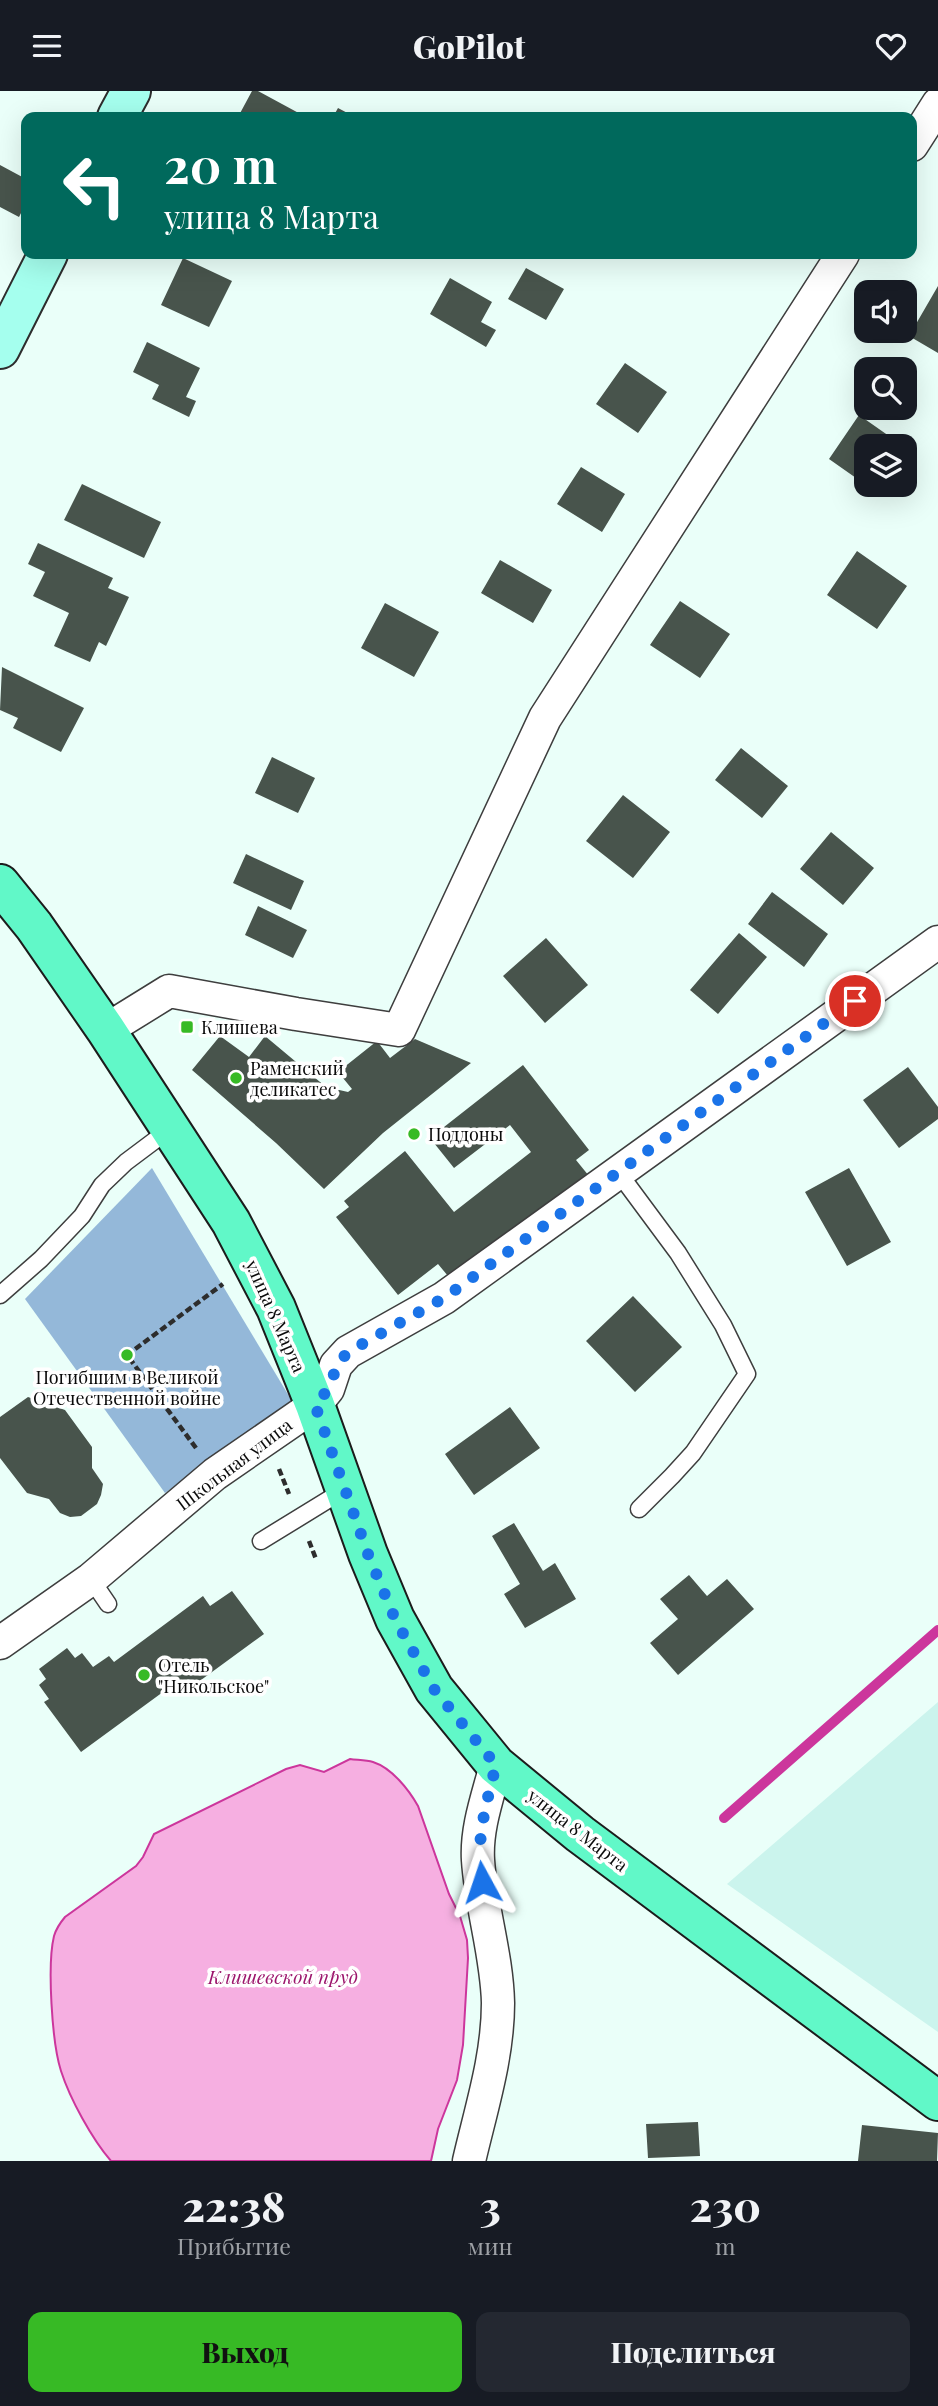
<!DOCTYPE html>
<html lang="ru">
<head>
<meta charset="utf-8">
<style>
  :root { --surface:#171b24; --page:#242831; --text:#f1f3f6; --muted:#9ea1a6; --accent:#37ba25 }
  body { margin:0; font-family:"Playfair Display",serif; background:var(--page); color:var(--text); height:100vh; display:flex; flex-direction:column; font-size:26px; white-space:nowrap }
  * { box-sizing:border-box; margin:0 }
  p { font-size:23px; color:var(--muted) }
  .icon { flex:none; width:38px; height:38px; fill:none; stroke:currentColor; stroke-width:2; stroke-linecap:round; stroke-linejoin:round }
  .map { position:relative; height:2070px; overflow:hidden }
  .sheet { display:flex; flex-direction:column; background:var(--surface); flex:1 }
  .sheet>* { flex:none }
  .hud { position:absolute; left:21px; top:21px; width:896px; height:147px; border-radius:14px; box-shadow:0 7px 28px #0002; background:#00695c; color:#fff; overflow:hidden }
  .tools { position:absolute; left:854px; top:189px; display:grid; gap:14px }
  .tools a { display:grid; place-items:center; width:63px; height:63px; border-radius:14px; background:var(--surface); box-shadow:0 7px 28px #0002; font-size:35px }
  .pin { position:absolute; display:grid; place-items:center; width:60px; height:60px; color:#fff; margin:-30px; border:4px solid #fff; border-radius:50%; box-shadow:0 2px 7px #0007 }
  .me { position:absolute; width:77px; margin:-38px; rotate:355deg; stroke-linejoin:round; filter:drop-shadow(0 0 5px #0008) }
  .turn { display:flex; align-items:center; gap:24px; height:147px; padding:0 28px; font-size:32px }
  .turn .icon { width:91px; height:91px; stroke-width:2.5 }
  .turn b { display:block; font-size:49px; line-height:60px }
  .eta { display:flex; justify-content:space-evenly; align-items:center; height:119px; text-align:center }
  .eta b { font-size:42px; font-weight:800; line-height:49px }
  .button { display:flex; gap:14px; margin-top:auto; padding:14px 28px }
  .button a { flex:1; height:80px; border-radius:14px; background:var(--accent); color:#111; font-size:28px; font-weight:800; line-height:80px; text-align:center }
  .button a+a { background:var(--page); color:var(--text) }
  header { display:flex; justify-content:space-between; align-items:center; height:91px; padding:0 28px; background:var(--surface); font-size:32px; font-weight:800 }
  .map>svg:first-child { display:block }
</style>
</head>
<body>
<header><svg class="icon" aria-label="menu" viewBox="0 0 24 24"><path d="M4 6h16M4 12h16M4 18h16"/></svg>GoPilot<svg class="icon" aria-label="heart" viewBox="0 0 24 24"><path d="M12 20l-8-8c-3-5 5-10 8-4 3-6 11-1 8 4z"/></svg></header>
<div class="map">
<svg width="938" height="2070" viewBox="0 0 938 2070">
  <rect width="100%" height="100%" fill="#eafff9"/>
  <path fill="#cbf4ed" d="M938,1611V1941L727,1793Z"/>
  <path fill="#94b8d9" d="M152,1077L292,1310L165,1402L25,1208Z"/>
  <path fill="#f6afe1" stroke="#cc369c" stroke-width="2" d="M350,1668C357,1669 366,1669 373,1671C392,1677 409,1699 418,1715L449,1803L460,1825L467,1849L468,1867L463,1954L457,1989L438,2038L431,2070H111C92,2048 70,2008 61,1980C52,1952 47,1874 54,1845C56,1838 60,1832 65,1826L136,1775L143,1766L154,1743L286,1678L300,1674L324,1681Z"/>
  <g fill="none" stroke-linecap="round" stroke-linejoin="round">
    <path stroke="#cc369c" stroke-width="10" d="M724,1727L938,1539"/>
  </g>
  <path fill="#48544c" d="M252,0H258L306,26H238Z
    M338,17L355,26H333Z
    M0,74L26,88V112L19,126L0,116Z
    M183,167L232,190L209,236L161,214Z
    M526,177L564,198L546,229L508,208Z
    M450,187L492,211L481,231L496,239L486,256L430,223Z
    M938,195V262L909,245Z
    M147,251L200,277L186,306L196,310L189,326L152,308L159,294L133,281Z
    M625,272L667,301L638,342L596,313Z
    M859,324L899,352L897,355H866V394L829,368Z
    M581,376L625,403L602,441L557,413Z
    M82,393L161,431L144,467L64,429Z
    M38,452L113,487L108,497L129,506L106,555L99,551L90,571L54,555L69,522L33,505L45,481L28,473Z
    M857,460L907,495L877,538L827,504Z
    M500,469L552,499L533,532L481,502Z
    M680,510L730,543L700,587L650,554Z
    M385,512L439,541L414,586L361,557Z
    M2,576L84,617L61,661L13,637L18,627L0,619Z
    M741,657L788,695L762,727L715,689Z
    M272,666L315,687L298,722L255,702Z
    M623,704L670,741L633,787L586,750Z
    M831,741L874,777L843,814L800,778Z
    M246,763L304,790L291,819L233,792Z
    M772,801L828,843L804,876L748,833Z
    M258,815L307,839L293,867L245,844Z
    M739,842L767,866L718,923L690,899Z
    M546,847L588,894L545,932L503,885Z
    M220,945L249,966L265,945L326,996L348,1001L352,998L338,981L377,950L390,967L415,948L471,972L383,1042L324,1098L276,1052L192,979Z
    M523,974L589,1059L576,1069L589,1085L453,1191L438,1173L398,1204L336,1126L349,1116L344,1110L405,1060L454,1121L531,1061L510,1034L454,1077L430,1047Z
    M908,976L938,1016V1028L899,1057L863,1009Z
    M849,1077L891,1151L847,1175L805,1101Z
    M633,1205L682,1256L635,1301L586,1250Z
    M28,1306L65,1319L92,1356V1377L103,1393L101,1404L97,1413L81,1425L70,1426L60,1422L49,1408L27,1402L0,1367V1326Z
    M510,1316L540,1357L474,1404L445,1363Z
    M514,1432L543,1480L555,1472L576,1508L525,1537L504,1503L520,1493L492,1445Z
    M689,1484L707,1505L727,1488L754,1518L678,1584L650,1552L678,1528L660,1508Z
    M232,1500L264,1543L186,1600L178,1590L81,1661L44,1611L49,1608L39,1594L46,1588L39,1578L67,1557L75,1567L82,1562L93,1576L109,1565L114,1571L203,1505L210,1515Z
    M698,2031L700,2065L648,2067L646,2033Z
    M862,2034L938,2042L937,2070H858Z"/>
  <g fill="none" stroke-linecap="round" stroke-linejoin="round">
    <g stroke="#3e3e3e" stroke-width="19">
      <path id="lane" d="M618,1081L678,1162L723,1234L747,1283L693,1362L672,1385L639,1418
        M0,1204L41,1168L82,1125L102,1094L126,1071L170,1038
        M261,1450L344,1399
        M91,1488L108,1513"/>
    </g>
    <g stroke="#3e3e3e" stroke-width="35">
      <path id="street" d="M912,54L938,13
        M106,939L169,900L296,923L399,939L545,627L843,163
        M0,1552L91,1488L215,1383L315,1314L328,1298L336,1274L348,1261L444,1207L938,851
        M469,2070C481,2018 498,1966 498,1912C497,1864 481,1817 478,1769C476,1737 488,1705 496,1674"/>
    </g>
    <g stroke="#2d2d2d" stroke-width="42">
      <path id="secondary" d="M117,26L131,0
        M0,258L48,163"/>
    </g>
    <g stroke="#1c1c1c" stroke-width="42">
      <path id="primary" d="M0,793L34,835L106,939L231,1131L276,1217L315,1314L368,1463L395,1528L434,1598L496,1674L580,1743L938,2010"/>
    </g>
    <path stroke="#2d2d2d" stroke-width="4.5" stroke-dasharray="7 3.5" stroke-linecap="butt" d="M196,1357L127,1264L223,1193
      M279,1378L289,1403
      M309,1450L316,1468"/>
    <use href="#lane" stroke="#fff" stroke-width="16"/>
    <use href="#street" stroke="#fff" stroke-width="32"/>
    <use href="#secondary" stroke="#a5ffee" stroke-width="38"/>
    <use href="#primary" stroke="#61f8c8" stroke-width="38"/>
  </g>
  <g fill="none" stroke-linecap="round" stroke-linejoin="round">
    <path stroke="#1a73e8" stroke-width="12" stroke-dasharray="0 21.6" d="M482,1791C475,1750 486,1714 496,1674L434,1598L395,1528L368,1463L315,1314C332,1299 332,1277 348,1261L444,1207L855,910"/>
  </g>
  <g fill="#37ba25" stroke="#fff" stroke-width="2.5">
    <rect x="180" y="929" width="14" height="14" rx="3.5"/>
    <circle cx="236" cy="987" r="7"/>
    <circle cx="414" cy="1043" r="7"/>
    <circle cx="127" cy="1264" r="7"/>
    <circle cx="144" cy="1584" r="7"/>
  </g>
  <g text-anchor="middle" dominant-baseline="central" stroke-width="7" stroke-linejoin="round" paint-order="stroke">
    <g font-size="18" fill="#0b0b0b" stroke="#fff" text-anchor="start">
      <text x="201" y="936">Клишева</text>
      <text x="250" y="977">Раменский<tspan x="250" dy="21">деликатес</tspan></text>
      <text x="428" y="1043">Поддоны</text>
      <text x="127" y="1286" text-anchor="middle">Погибшим в Великой<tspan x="127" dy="21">Отечественной войне</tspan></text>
      <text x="158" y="1574">Отель<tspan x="158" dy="21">"Никольское"</tspan></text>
    </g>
    <g font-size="18" fill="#0b0b0b" stroke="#fff">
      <text transform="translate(276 1225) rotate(66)">улица 8 Марта</text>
      <text transform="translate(234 1373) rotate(-37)">Школьная улица</text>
      <text transform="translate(578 1739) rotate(38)">улица 8 Марта</text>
    </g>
    <g font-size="19" font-style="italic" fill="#9c166c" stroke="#fff">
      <text x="283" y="1885">Клишевской пруд</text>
    </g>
  </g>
</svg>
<div class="tools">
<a><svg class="icon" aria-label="sound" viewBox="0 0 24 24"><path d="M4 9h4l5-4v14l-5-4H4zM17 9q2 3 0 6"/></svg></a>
<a><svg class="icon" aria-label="search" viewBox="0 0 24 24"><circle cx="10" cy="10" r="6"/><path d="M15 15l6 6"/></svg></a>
<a><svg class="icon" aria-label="layers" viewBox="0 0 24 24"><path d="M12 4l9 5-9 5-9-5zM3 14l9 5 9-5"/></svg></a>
</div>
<div class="pin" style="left:855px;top:910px;background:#d93025"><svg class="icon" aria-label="arrive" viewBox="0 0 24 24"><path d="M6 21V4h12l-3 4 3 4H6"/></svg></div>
<svg class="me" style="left:482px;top:1791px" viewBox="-20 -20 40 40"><path d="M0-17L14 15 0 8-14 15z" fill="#1a73e8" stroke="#fff" stroke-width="4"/></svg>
<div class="hud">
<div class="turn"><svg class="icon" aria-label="left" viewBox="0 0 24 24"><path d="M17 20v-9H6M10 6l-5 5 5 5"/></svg><div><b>20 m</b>улица 8 Марта</div></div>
</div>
</div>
<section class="sheet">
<div class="eta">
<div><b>22:38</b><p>Прибытие</p></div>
<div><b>3</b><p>мин</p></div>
<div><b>230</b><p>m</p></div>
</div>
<div class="button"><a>Выход</a><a>Поделиться</a></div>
</section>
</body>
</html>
